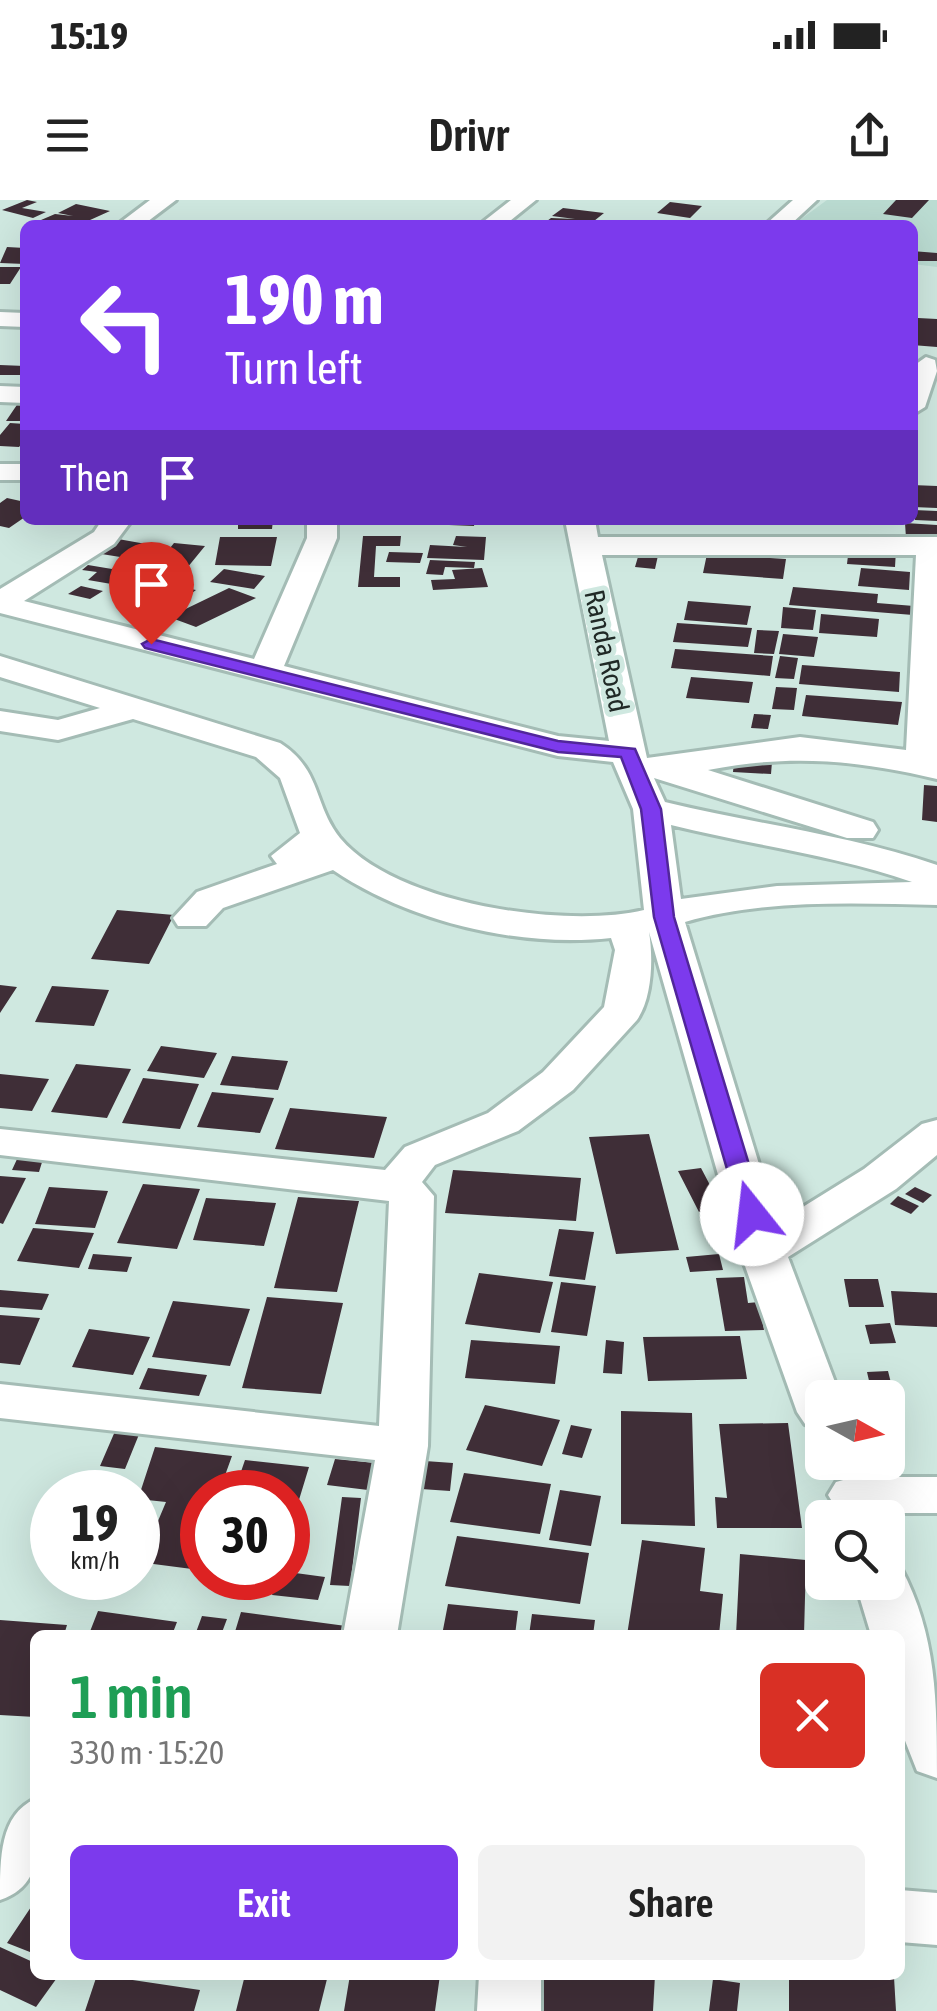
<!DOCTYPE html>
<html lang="en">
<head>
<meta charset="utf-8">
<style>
  :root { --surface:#fff; --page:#f2f2f2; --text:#222; --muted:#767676; --accent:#7c3aed }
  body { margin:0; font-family:"Asap Condensed",sans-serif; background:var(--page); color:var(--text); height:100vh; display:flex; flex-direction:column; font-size:38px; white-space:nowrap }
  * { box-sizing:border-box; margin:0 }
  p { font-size:32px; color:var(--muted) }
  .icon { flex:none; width:55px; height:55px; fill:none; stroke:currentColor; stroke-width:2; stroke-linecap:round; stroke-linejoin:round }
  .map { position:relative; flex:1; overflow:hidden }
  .side { position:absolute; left:30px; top:1430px; width:875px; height:350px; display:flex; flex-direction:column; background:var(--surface); border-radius:15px; box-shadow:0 10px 40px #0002 }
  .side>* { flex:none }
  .hud { position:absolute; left:20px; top:20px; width:898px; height:305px; border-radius:15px; box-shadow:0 10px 40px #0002; background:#7c3aed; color:#fff; overflow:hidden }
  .needle { width:65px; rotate:98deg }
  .controls { position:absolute; left:805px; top:1180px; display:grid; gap:20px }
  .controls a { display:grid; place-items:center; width:100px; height:100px; border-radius:15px; background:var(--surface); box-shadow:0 10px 40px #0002; font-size:50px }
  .speed { position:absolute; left:30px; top:1270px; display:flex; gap:20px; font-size:50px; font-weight:700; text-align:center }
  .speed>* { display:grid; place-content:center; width:130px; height:130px; border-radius:50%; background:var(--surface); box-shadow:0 10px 40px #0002; line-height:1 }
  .speed small { font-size:25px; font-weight:400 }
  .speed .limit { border:15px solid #d22; background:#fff; color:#111 }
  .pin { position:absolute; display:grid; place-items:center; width:85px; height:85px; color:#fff; margin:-102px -42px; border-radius:50% 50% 50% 0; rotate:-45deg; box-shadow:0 0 10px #0007 }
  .pin .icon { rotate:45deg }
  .me { position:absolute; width:110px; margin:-55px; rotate:344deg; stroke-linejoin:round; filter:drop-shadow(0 0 8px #0008) }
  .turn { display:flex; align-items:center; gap:35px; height:210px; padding:0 40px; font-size:45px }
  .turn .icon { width:130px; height:130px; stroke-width:2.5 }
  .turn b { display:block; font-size:70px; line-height:85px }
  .then { display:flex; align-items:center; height:95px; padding:0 40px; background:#0003; gap:20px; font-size:38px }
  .round { display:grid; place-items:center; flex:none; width:105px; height:105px; border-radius:15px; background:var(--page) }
  .head { display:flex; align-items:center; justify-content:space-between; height:170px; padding:0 40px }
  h1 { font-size:60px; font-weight:600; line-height:75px; color:#1e9e55 }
  .cta { display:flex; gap:20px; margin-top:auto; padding:20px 40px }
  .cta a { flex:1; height:115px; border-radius:15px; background:var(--accent); color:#fff; font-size:40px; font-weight:600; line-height:115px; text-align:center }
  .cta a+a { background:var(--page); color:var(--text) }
  .status { display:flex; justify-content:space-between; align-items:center; height:70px; padding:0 50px; background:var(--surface); direction:ltr }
  .status svg { height:28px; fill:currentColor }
  header { display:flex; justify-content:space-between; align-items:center; height:130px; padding:0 40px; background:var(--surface); font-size:45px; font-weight:600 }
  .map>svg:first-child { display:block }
</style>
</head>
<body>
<div class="status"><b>15:19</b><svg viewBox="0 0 49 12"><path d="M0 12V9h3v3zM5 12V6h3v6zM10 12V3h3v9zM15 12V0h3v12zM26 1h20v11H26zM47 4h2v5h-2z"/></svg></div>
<header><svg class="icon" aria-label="menu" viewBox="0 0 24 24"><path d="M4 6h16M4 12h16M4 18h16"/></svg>Drivr<svg class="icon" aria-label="share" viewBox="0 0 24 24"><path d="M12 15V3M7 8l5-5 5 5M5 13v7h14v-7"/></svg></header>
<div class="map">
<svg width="937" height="1811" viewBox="0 0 937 1811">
  <rect width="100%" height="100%" fill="#cfe8e0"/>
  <path fill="#bbdcd2" d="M827,0H937V67L913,64L912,25H793Z"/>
  <path fill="#3f2e37" d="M27,0L37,2L22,8L46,12L33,18L2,10Z
    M896,0H929L912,18L883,14Z
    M670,2L702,6L690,18L657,13Z
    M76,4L110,11L79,25L41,20L55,14L73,16L58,13Z
    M563,8L604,13L589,25L543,24L551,18L575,19L552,16Z
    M7,47L25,48V64L0,63Z
    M912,51L937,53V61H912Z
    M0,67H21L10,84H0Z
    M918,118L937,119V147L912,145Z
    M0,165L25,166V175H0Z
    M25,193V221H6Z
    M10,223L25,224V240L19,247L0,246V235Z
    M912,285L937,286V308L913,307Z
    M7,298L25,302V317L9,328L0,326V303Z
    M914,310L937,311V321L915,320Z
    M238,320H273L272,329H238Z
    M425,320H475L474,326L424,324Z
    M905,323L937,325V340L906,338Z
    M363,336H401L400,346H376L374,377H400V387H358Z
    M456,336L486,337L484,360L427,358L430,345L467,347L453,345Z
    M107,337L157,346L139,360L89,352Z
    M220,337H277L271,366L215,365Z
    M174,343L205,346L187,368L156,366Z
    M849,347L896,350L895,367L847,364Z
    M640,350L659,351L655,369L635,367Z
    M389,352L423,353L420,363L386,362Z
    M707,354L786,359L783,379L703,373Z
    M430,360L475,362L474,368L445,367L443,375L426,374Z
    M119,364L150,369L129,387L88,380L97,372L82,370L88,365L112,369Z
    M482,368L488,387L433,390L431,380L455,379L452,370Z
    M861,368L910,372L909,390L858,386Z
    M224,369L265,376L254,389L210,382Z
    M159,371L188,376L175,386L196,390L184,399L135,390Z
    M81,386L103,391L90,399L68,394Z
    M793,387L878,394L877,403L914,406L913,415L789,405Z
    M229,388L256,398L196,427L169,417Z
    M688,401L751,406L747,425L684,420Z
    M783,407L816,410L813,430L781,428Z
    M821,414L879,419L877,437L819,433Z
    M677,423L752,428L748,447L673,442Z
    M757,430L779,431L774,454L754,453Z
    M783,434L818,437L814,457L779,454Z
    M675,449L773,456L770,476L671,468Z
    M780,456L798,458L794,479L775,478Z
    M802,465L900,472L899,492L799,484Z
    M691,477L753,482L749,503L686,498Z
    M776,487L797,488L794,510L772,509Z
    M806,495L902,502L898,525L802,516Z
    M754,514L771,515L768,529L751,528Z
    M734,561L772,562L771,574L733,572Z
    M924,585L937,586V622L922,620Z
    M117,710L174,715L149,764L91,759Z
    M0,785L17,787L0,813Z
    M52,786L109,790L94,826L35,822Z
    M161,846L217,853L204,878L147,871Z
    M232,856L288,861L278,890L220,885Z
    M76,864L131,869L107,918L51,912Z
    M0,874L49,879L32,911L0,908Z
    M143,878L199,884L180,929L122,923Z
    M212,892L274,898L260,933L197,927Z
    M290,908L387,917L374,958L275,949Z
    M649,934L679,1050L616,1054L589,937Z
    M18,957L43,959L39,972L12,970Z
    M701,968L722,1008L699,1012L678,971Z
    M453,970L581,978L576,1021L445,1013Z
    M0,976L26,978L3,1024L0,1023Z
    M143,984L200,989L177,1049L117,1043Z
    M49,987L108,991L95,1028L35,1024Z
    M915,987L932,995L923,1003L905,994Z
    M898,996L919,1006L911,1014L890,1004Z
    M298,997L359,1001L337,1092L274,1088Z
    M206,998L276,1003L264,1046L193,1040Z
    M33,1028L94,1033L79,1068L17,1061Z
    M559,1029L594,1032L585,1080L549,1076Z
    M93,1054L132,1057L127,1072L88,1069Z
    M719,1054L723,1070L690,1072L686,1057Z
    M479,1073L553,1082L540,1133L465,1124Z
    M744,1077L748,1103L759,1102L764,1130L725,1131L716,1078Z
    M844,1079H878L884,1107H849Z
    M561,1082L596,1086L587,1136L551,1132Z
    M0,1090L49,1094L42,1110L0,1107Z
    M891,1091L937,1093V1127L895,1125Z
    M267,1097L343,1103L321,1194L242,1188Z
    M173,1101L250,1109L230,1166L152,1157Z
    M0,1115L40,1118L20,1165L0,1163Z
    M890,1123L896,1143L870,1144L865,1125Z
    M89,1129L150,1137L133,1175L72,1167Z
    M740,1136L747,1179L648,1181L643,1137Z
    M471,1140L560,1146L555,1184L465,1178Z
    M606,1140L624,1142L622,1174L603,1173Z
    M148,1168L207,1175L199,1196L139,1189Z
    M888,1171L903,1231L888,1232V1198H873L867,1172Z
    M485,1205L560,1220L542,1266L466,1250Z
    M621,1211L692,1213L695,1326L621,1324Z
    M788,1223L802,1328H717L715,1297L727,1298L719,1224Z
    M571,1225L592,1229L582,1258L562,1254Z
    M116,1229L140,1232L125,1269L100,1266Z
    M155,1247L232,1256L219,1292H202V1339L192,1369L138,1362V1318L158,1321L166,1302L138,1299Z
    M335,1259L375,1263L368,1290L327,1285Z
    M245,1260L309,1267L288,1336V1292H234Z
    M425,1261L453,1263L450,1291L421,1289Z
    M464,1273L551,1284L540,1334L450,1322Z
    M560,1290L601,1296L591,1346L549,1340Z
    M342,1297L361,1298L350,1386L330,1385Z
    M457,1336L589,1353L580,1404L445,1386Z
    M642,1340L705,1348L700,1391L723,1394L719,1435H627Z
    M740,1354L806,1360L804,1435H736Z
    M288,1372L325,1377L318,1400L272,1395L277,1378H288Z
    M448,1404L518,1411L515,1435H442Z
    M98,1411L177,1422L172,1435L89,1434Z
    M241,1412L346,1426L343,1435H234Z
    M532,1414L595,1420L593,1435H529Z
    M202,1416L227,1419L221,1435H195Z
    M0,1420L67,1425L64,1435H35V1517L0,1515Z
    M35,1701V1754L7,1743Z
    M0,1747L35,1763V1775H59L36,1807L0,1790Z
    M97,1775H99L200,1790L194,1811H85Z
    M245,1775H328L319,1811H236Z
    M350,1775H440L435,1811H344Z
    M538,1775H655L653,1811H534Z
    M789,1775L894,1777L896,1811H789Z
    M713,1779L740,1783L737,1811H709Z"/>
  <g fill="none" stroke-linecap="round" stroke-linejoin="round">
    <g stroke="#a4bcb5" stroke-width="6">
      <path id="minor" d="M150,0H176L143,25H117Z
        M511,0H536L505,25H479Z
        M793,0H817L790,25H765Z
        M0,112L25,113V127L0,126Z
        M926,157L935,160L937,171L925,207L912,215V167Z
        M0,186L25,187V203L0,202Z
        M0,264H25V280H0Z
        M102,320H132L114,344L24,401L254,459L307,338V320H337V338L284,466L558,536L609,541L565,320H595L598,337H937V579C857,560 789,554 708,570L873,622L878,630L873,638H847L654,578L665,602C755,624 850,635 937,665V705C855,703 764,699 685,722L777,1023L864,969L922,924L937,920V955L896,989L788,1057L841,1198H822V1229L805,1224L797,1212L740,1052L649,732C653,756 653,797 637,820L573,890L518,931L435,965L422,982L434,996L428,1246L397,1435H343L375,1260L0,1218V1184L379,1226L389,1001L0,955V929L385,970L405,947L488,913L543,872L604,807L615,750L611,738C519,748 410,722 333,670L223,708L206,726H178L173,718L197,692L277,664L271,656L300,633L280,578L256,557L133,519L58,540L0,531V511L58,520L100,508L0,477V456L280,543C322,570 313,604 340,638C395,704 565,729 644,710L633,609L613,562L558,556L0,413V389L94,332ZM602,355H916L906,550L800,537L647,558ZM671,625C751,645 835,655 912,682L777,686L681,699Z
        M854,1277H937V1313H854L836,1308L828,1295L836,1282Z
        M888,1364L901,1368C937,1435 937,1503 937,1578L917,1571L900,1528V1435H871L855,1382H888Z
        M35,1599C35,1642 48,1683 0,1700C0,1657 0,1615 35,1599Z
        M900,1690L937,1693V1745L900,1742Z
        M479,1775H541V1811H477Z"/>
    </g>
    <use href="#minor" fill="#fff" fill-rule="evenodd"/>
  </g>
  <path fill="#7c3aed" stroke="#51269a" stroke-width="2.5" d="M151,439L558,541L635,549L661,609L674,717L764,1014L760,1020L752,1022L740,1014L654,717L641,609L621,557L558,552L145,448L142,444Z"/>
  <g text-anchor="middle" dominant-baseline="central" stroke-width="10" stroke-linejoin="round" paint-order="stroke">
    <g font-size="28" fill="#202926" stroke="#cfe8e0">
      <text transform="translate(607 451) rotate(78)">Randa Road</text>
    </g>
  </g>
</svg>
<div class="controls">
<a><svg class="needle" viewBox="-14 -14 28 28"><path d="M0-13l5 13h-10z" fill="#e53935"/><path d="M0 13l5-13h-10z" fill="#767676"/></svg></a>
<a><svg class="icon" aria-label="search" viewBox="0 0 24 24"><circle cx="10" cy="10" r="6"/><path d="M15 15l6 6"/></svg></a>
</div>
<div class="speed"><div>19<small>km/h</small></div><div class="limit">30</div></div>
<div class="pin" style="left:151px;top:444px;background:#d93025"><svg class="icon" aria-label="arrive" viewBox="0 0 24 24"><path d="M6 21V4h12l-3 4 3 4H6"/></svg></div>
<svg class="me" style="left:752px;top:1014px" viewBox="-20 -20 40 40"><circle r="19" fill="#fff"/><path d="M0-13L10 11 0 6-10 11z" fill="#7c3aed"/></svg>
<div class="hud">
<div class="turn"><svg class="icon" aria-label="left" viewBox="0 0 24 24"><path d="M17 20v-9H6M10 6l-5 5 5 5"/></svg><div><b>190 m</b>Turn left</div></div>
<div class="then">Then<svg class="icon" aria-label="arrive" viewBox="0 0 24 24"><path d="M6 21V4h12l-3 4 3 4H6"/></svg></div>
</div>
<section class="side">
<div class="head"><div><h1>1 min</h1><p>330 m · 15:20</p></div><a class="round" style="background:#d93025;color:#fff"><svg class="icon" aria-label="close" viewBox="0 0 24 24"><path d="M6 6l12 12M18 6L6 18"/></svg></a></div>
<div class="cta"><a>Exit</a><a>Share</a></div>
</section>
</div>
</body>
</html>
